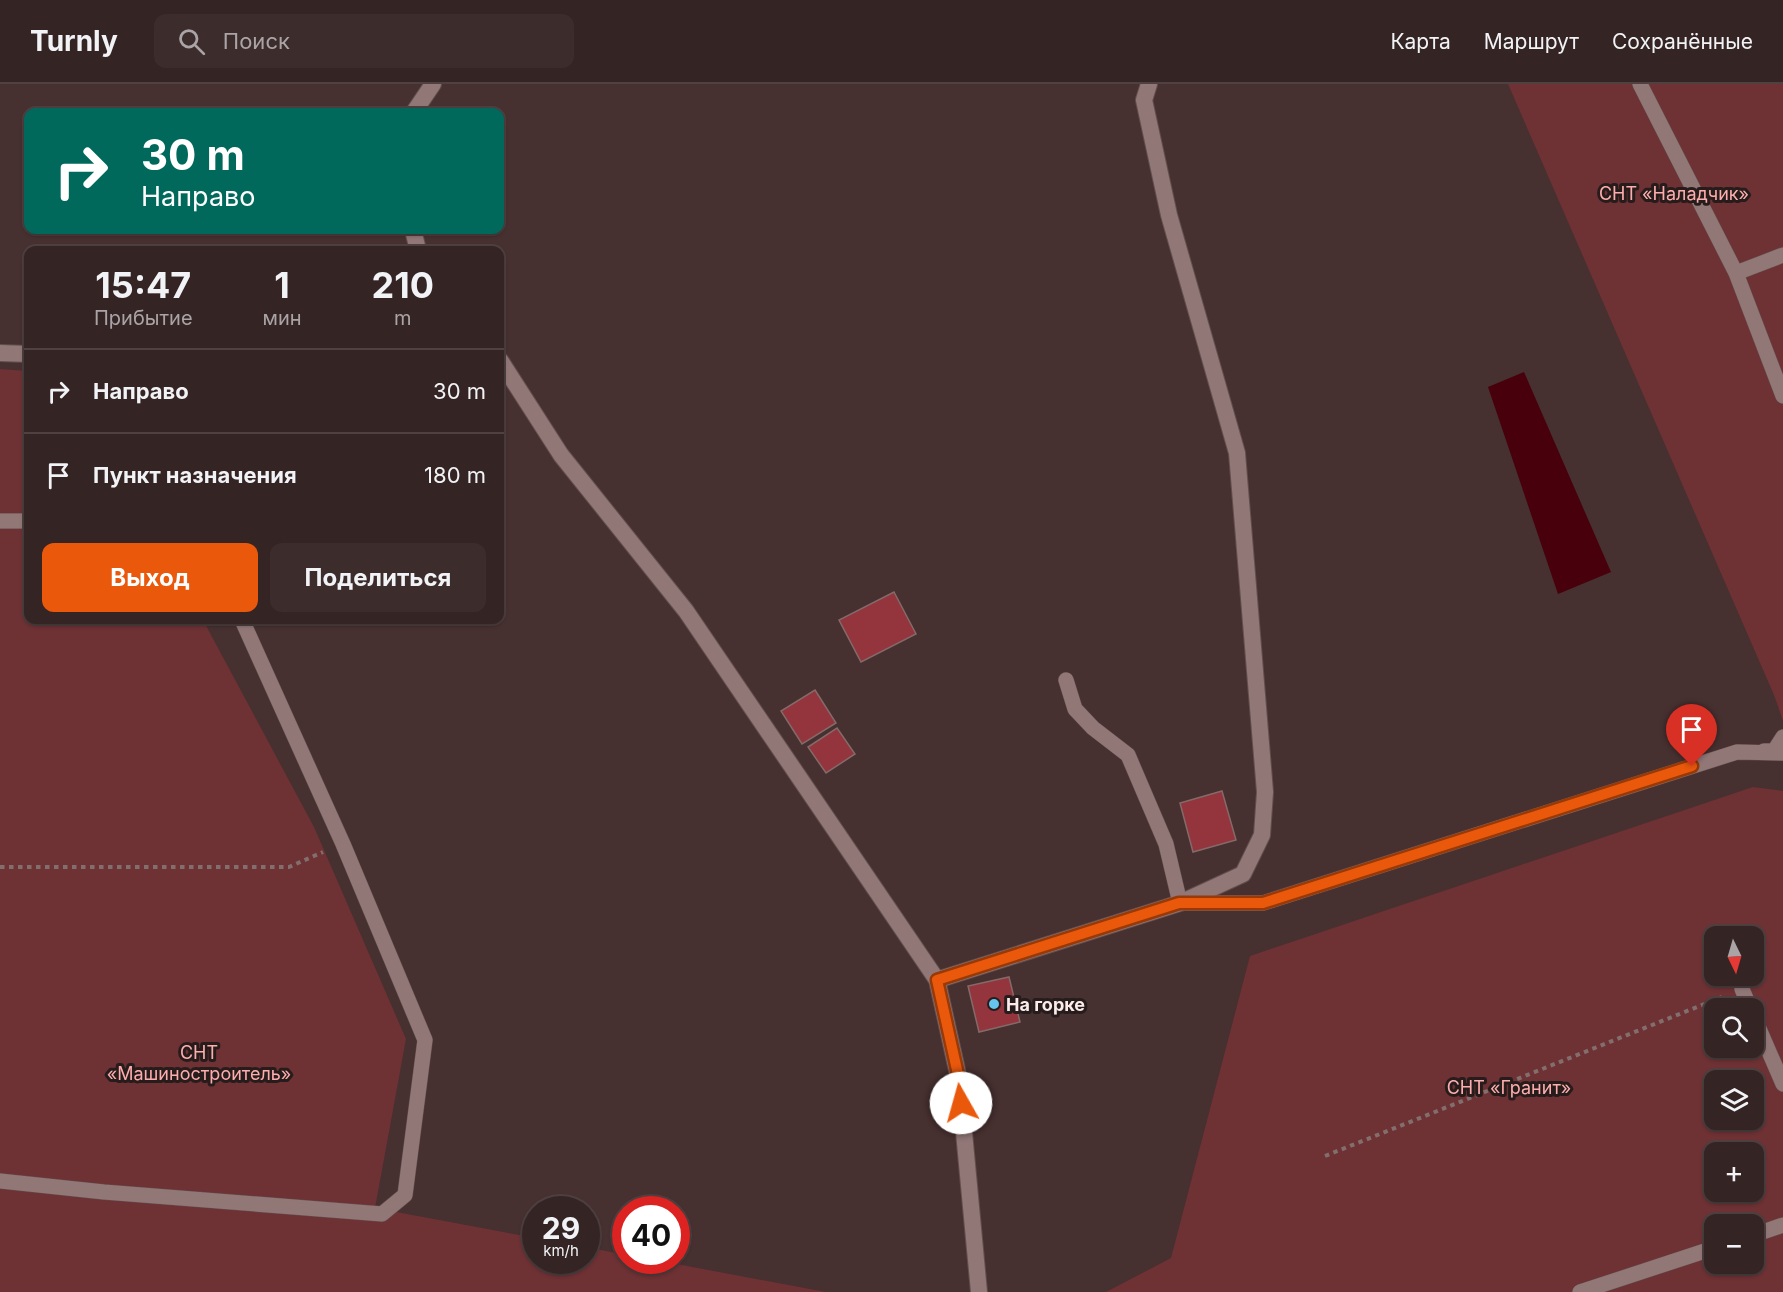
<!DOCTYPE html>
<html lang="ru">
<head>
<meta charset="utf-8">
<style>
  :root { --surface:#352424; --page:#3d2c2c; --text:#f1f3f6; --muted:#aaa4a6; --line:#4f4141; --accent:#ea580c }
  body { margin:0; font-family:Inter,sans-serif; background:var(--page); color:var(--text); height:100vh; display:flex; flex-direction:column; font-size:22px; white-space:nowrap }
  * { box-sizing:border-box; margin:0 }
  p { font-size:20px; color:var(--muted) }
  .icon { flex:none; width:33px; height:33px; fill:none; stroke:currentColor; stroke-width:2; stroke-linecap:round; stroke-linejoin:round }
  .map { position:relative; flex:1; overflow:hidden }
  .sheet { position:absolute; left:24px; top:162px; width:480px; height:378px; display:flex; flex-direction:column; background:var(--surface); border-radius:12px; box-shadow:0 2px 4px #0004,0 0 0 2px var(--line) }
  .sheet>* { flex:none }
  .top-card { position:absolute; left:24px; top:24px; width:480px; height:126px; border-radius:12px; box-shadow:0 2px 4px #0004,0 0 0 2px var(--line); background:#00695c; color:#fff; overflow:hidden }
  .needle { width:39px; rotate:175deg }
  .controls { position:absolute; left:1704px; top:842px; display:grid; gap:12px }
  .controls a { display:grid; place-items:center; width:60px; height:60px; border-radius:12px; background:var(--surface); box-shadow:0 2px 4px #0004,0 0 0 2px var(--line); font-size:30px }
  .speed { position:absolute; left:522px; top:1112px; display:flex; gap:12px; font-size:30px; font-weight:700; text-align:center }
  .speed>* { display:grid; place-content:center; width:78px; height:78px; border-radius:50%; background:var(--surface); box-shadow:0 2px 4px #0004,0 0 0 2px var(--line); line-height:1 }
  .speed small { font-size:15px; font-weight:400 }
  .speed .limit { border:9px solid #d22; background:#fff; color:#111 }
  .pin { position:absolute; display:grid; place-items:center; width:51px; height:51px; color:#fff; margin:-62px -26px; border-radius:50% 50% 50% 0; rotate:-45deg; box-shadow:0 0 6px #0007 }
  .pin .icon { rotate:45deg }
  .me { position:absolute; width:66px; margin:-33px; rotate:353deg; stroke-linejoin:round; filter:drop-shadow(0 0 4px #0008) }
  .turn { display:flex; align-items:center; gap:21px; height:126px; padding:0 18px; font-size:27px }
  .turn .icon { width:78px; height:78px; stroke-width:2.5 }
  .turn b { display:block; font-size:42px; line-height:51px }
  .eta { display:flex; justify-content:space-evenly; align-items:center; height:102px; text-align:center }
  .eta b { font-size:36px; font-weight:700; line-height:42px }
  .button { display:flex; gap:12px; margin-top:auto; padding:12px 18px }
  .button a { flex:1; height:69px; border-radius:12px; background:var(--accent); color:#fff; font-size:24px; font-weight:700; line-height:69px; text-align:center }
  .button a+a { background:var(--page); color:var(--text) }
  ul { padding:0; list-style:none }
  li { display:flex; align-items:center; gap:18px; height:84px; padding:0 18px; border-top:2px solid var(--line) }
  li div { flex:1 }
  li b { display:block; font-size:22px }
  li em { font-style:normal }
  header { display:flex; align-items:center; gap:36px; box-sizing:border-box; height:84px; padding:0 30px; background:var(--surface); border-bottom:2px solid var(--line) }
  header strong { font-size:28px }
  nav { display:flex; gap:33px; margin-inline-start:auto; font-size:21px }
  .search { width:420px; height:54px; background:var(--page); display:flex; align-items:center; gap:15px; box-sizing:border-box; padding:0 21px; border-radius:12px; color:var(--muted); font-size:22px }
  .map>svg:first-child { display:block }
</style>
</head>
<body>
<header>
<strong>Turnly</strong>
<div class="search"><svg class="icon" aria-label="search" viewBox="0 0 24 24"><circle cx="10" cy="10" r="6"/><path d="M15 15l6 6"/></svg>Поиск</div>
<nav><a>Карта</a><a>Маршрут</a><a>Сохранённые</a></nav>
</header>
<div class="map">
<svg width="1783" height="1208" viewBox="0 0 1783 1208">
  <rect width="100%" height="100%" fill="#473030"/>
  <path fill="#6e3134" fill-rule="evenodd" d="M1508,0H1783V637L1774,611Z
    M0,285L28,287V536H203L314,743L406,955L375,1124L535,1154L536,1176H586L587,1163L625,1171L626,1176H655L826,1208H0Z
    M1753,703L1783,707V1208H1106L1171,1174L1250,872ZM1714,852H1754V891H1714ZM1714,924H1754V963H1714ZM1714,996H1754V1035H1714ZM1714,1068H1754V1107H1714ZM1714,1140H1754V1179H1714Z"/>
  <path fill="#47000c" d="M1524,288L1611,488L1558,510L1488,303Z"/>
  <path fill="#94343c" stroke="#846a69" stroke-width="1.5" d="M894,508L916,550L861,578L839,536Z
    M815,606L836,639L802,660L781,627Z
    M837,644L855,670L826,689L808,663Z
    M1222,707L1236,756L1193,768L1180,719Z
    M1009,893L1020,938L979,948L968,902Z"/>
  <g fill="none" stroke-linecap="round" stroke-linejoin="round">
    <g stroke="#634f4f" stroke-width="16">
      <path id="service" d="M1640,0L1736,189L1783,312
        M1736,189L1783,171
        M0,437H28
        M1066,596L1075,625L1093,644L1128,671L1166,760L1180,819H1263L1737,668L1783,669
        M1764,667H1774L1783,653
        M1742,905L1750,924
        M1754,933L1783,1000
        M0,1097L104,1108L382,1130L405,1111L425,956L343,760L242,536
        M1754,1151L1783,1141
        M1580,1208L1714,1164"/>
    </g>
    <g stroke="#634f4f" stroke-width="18">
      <path id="minor" d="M414,28L433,0
        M413,146L418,166
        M937,896L1180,819L1243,790L1262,751L1265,708L1237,369L1169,131L1144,16L1149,0"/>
    </g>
    <g stroke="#634f4f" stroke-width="18">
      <path id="tertiary" d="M0,269L28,270
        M500,276L561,371L686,527L937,896L959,995L979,1208"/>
    </g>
    <path stroke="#836e6e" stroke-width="4" stroke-dasharray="4.5 4.5" stroke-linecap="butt" d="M0,783H289L323,768
      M1325,1072L1722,913"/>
    <use href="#service" stroke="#927777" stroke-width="15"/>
    <use href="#minor" stroke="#927777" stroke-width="16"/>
    <use href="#tertiary" stroke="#927777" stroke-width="16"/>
  </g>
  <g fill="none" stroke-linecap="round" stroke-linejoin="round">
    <g stroke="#983908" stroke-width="15">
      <path id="route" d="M961,1019L959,995L937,896L1179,819H1263L1692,682"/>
    </g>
    <use href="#route" stroke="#ea580c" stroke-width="10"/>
  </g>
  <circle fill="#65c5ee" stroke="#261c1b" stroke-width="2" cx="994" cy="920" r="6"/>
  <g text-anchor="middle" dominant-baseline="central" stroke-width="6" stroke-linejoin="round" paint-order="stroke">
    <g font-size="18" fill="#feadad" stroke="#261c1b">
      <text x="1674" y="109">СНТ «Наладчик»</text>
      <text x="199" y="968">СНТ<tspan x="199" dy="21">«Машиностроитель»</tspan></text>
      <text x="1509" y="1003">СНТ «Гранит»</text>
    </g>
    <g font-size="18" font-weight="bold" fill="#fbebeb" stroke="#261c1b" text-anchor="start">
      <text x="1006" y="920">На горке</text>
    </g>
  </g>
</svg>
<div class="controls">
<a><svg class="needle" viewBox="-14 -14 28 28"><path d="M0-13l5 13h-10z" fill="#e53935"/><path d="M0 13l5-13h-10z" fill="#aaa4a6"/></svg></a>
<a><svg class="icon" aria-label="search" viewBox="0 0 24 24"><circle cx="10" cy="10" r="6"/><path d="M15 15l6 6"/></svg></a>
<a><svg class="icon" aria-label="layers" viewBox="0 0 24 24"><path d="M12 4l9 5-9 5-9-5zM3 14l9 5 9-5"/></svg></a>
<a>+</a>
<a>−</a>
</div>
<div class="speed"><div>29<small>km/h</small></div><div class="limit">40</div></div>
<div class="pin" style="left:1692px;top:682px;background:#d93025"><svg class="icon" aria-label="arrive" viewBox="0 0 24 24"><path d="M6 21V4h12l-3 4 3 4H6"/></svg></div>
<svg class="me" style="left:961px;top:1019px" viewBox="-20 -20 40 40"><circle r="19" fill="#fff"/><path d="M0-13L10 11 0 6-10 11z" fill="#ea580c"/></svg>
<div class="top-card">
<div class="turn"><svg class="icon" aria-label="right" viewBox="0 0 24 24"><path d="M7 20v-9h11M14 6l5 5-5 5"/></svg><div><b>30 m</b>Направо</div></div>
</div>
<section class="sheet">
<div class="eta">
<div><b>15:47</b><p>Прибытие</p></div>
<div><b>1</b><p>мин</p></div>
<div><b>210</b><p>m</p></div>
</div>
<ul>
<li><svg class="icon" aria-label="right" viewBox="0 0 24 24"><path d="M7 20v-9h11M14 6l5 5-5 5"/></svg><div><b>Направо</b></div><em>30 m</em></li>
<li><svg class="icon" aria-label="arrive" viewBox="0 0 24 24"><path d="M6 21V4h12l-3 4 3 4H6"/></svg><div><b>Пункт назначения</b></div><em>180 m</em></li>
</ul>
<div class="button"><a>Выход</a><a>Поделиться</a></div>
</section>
</div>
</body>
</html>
